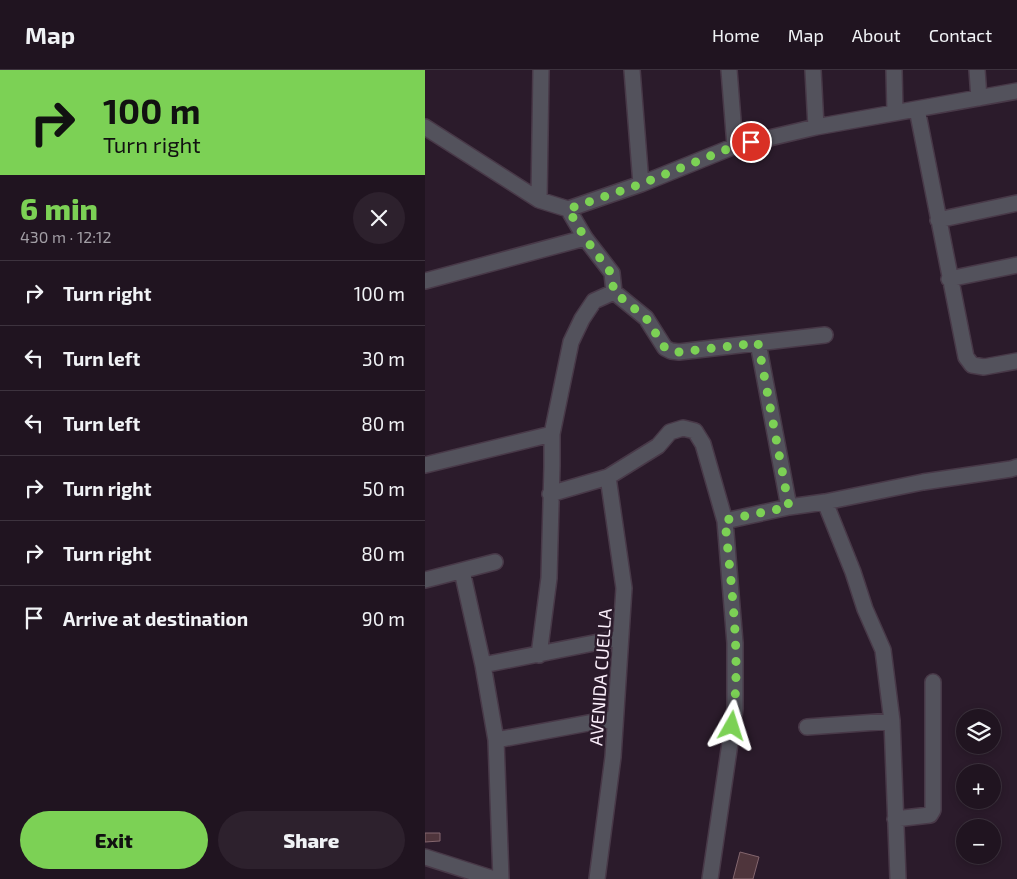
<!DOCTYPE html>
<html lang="en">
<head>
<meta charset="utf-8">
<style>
  :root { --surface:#201420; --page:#2d212d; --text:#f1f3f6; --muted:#a29ea5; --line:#3d333e; --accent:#7cd155 }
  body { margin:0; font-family:"Exo 2",sans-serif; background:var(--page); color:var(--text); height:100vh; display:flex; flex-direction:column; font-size:19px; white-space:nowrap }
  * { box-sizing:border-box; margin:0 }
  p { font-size:16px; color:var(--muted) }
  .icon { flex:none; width:28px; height:28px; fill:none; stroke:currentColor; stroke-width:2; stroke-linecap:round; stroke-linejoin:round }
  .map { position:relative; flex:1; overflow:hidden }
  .drawer { display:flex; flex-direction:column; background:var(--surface); width:425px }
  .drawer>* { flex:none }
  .hud { background:#7cd155; color:#111; overflow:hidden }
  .buttons { position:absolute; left:531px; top:639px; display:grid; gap:10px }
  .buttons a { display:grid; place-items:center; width:45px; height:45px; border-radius:50%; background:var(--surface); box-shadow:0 2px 8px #0003,0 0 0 1px var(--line); font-size:25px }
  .pin { position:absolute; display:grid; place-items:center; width:42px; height:42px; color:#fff; margin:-21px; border:2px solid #fff; border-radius:50%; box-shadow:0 1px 5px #0007 }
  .me { position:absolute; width:55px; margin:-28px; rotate:6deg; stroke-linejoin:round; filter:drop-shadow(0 0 4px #0008) }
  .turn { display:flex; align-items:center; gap:18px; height:105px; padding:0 20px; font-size:22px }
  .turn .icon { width:65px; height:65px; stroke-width:2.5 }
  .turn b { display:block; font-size:35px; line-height:42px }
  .round { display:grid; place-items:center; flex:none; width:52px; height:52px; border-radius:26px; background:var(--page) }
  .head { display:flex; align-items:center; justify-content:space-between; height:85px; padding:0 20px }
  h1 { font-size:30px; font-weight:800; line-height:38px; color:var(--accent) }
  .cta { display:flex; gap:10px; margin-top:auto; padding:10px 20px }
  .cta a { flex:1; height:58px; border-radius:30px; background:var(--accent); color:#111; font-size:20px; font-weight:800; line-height:58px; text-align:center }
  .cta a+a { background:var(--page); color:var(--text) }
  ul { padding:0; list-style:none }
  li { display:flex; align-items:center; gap:15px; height:65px; padding:0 20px; border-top:1px solid var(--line) }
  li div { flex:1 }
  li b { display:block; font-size:19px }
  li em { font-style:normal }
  header { display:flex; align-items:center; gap:30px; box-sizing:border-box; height:70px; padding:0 25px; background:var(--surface); border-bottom:1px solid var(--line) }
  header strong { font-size:24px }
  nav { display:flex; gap:28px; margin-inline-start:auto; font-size:18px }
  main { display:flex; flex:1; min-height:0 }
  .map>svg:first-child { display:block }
</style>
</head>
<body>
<header>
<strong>Map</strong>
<nav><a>Home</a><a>Map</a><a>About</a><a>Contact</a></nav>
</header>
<main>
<section class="drawer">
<div class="hud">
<div class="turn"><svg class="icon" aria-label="right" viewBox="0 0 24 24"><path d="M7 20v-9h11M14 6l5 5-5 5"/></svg><div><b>100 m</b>Turn right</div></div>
</div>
<div class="head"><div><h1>6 min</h1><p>430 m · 12:12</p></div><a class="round"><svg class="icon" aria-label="close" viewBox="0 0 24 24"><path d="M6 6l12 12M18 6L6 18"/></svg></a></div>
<ul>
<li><svg class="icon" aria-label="right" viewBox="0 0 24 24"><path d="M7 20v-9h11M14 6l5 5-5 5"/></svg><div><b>Turn right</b></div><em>100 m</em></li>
<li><svg class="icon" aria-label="left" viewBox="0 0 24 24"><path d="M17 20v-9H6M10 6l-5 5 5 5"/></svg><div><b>Turn left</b></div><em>30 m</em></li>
<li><svg class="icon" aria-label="left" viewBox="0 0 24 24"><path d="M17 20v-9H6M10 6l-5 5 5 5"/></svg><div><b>Turn left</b></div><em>80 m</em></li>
<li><svg class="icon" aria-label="right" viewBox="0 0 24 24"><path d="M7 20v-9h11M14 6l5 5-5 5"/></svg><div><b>Turn right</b></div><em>50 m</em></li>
<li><svg class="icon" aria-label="right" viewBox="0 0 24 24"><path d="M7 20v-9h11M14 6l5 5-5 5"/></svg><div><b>Turn right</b></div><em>80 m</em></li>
<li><svg class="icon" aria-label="arrive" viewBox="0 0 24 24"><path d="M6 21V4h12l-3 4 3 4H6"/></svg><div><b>Arrive at destination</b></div><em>90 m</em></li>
</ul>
<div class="cta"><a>Exit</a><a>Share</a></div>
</section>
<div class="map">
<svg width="592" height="809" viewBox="0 0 592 809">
  <rect width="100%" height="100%" fill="#2b1b2b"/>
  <path fill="#4f353c" stroke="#83666e" d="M0,763H15V771L0,772Z
    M315,782L334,787L328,809H308Z"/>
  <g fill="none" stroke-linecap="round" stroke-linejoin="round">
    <g stroke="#483948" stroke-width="18">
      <path id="minor" d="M207,0L216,114
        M304,0L310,76
        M388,0L391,57
        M469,0L470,43
        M552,0L554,28
        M492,39L541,287L547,295L559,297L592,291
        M0,57L114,130L143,139L160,168L187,203L189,222L221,248L240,278L246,281L254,282L400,265
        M114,130L116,0
        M143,139L216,114L310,76L391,57L592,21
        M513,150L592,133
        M524,209L592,195
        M0,211L160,168
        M333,273L364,437
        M0,395L127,364
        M125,424L183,407L233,376L245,362L258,358L270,361L278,374L300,451L310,573V639L285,809
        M400,432L428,502L440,539L458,580L467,651L473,809
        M300,451L364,437L400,432L498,412L586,399L592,397
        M37,501L58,595L71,670L76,809
        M0,510L70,492
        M114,585L124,508L127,396V364L146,272L157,249L169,231L189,222
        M58,595L194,568
        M382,657L467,651
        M71,670L190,648
        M470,749L505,745L508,740V612
        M0,787L69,809
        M172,809L188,687L199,518L183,407"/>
    </g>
    <use href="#minor" stroke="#53525c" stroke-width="15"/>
  </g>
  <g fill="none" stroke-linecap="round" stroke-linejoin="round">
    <path stroke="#7cd155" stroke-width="9" stroke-dasharray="0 16.2" d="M307,656C317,591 306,516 300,450L364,437L333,273L254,282L246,281L240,278L221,248L189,222L186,203L160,168L143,139L216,114L310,76L326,72"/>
  </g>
  <g text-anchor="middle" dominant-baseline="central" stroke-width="5" stroke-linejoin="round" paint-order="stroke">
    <g font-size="18" fill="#fbeffb" stroke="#2b1b2b">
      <text transform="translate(175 607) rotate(-86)">AVENIDA CUELLA</text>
    </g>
  </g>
</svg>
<div class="buttons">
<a><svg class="icon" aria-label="layers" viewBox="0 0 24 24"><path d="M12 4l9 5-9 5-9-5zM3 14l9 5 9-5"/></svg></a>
<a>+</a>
<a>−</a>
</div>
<div class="pin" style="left:326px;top:72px;background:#d93025"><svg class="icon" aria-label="arrive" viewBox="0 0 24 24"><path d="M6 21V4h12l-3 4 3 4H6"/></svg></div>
<svg class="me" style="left:307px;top:656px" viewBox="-20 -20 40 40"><path d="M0-17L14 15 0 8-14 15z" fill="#7cd155" stroke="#fff" stroke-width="4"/></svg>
</div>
</main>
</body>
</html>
